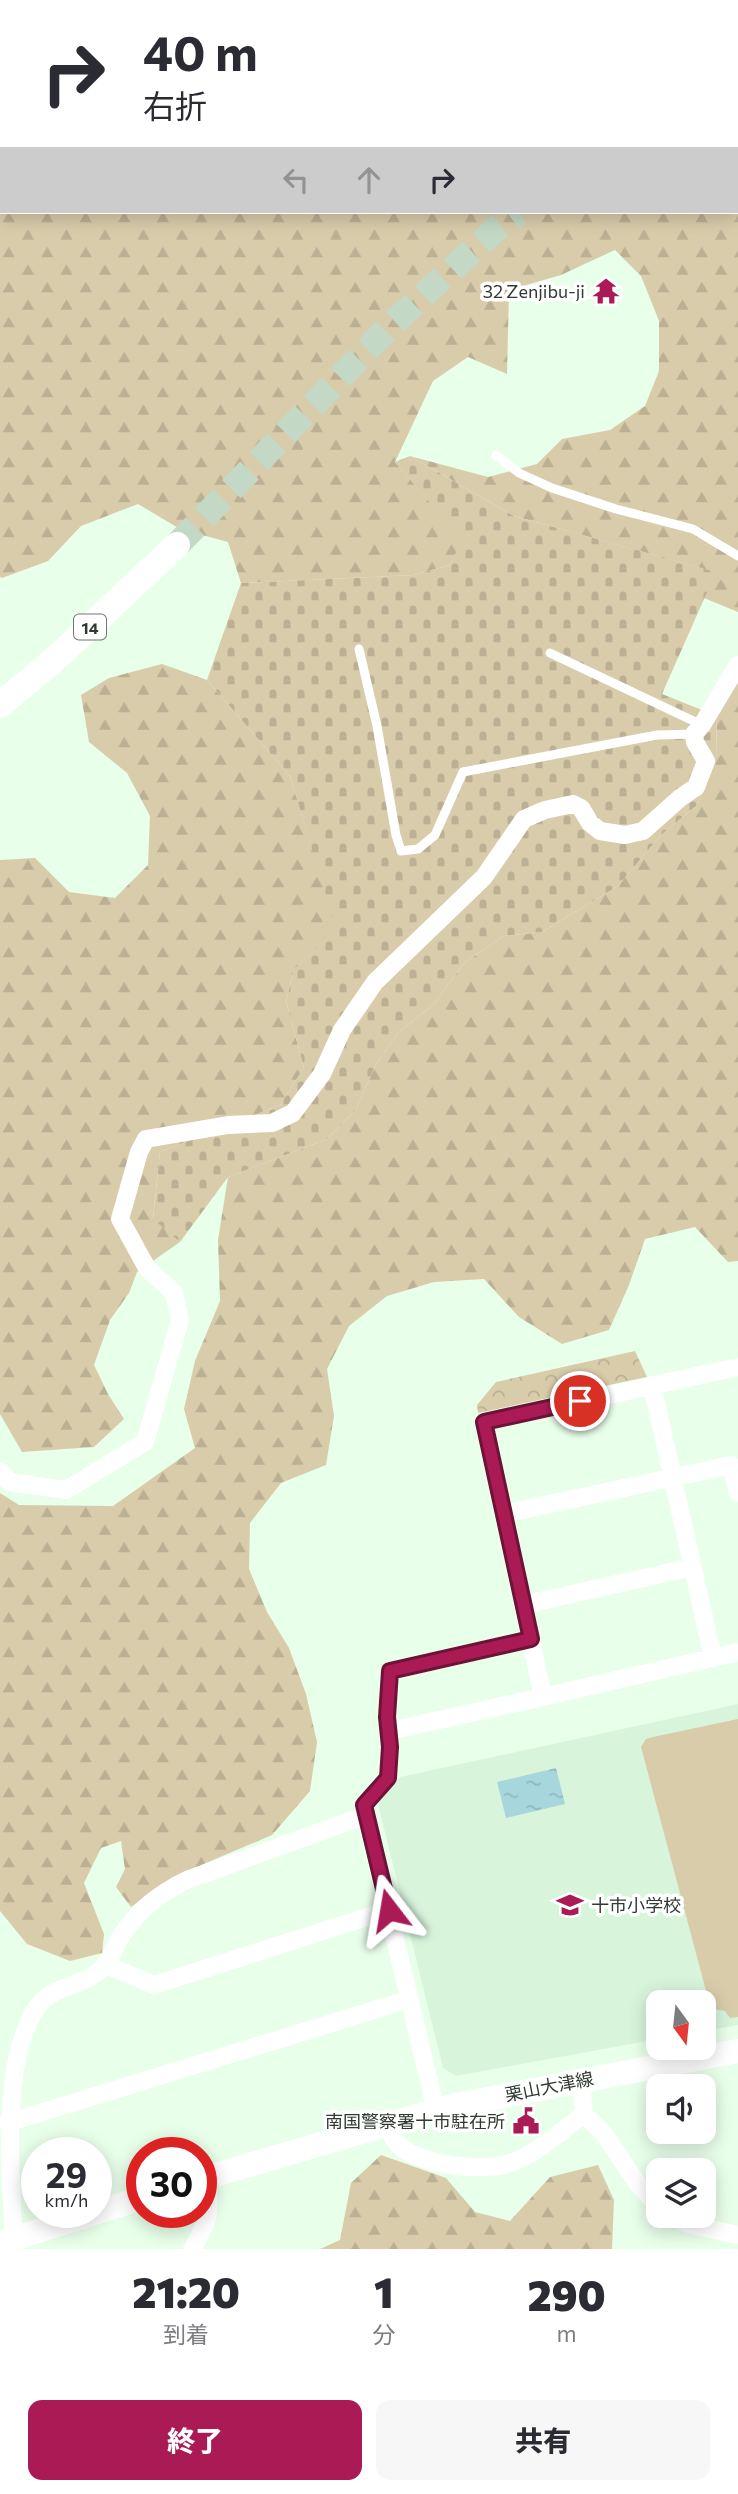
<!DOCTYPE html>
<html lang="ja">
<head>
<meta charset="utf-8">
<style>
  :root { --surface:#fff; --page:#f7f7f7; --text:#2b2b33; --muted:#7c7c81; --accent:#aa1b56 }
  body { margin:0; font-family:Commissioner,"Noto Sans JP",sans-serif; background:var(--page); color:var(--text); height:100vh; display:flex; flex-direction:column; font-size:26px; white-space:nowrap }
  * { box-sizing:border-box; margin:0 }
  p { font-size:23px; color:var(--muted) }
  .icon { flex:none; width:38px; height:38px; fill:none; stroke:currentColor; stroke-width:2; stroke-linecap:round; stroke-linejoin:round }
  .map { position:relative; height:2249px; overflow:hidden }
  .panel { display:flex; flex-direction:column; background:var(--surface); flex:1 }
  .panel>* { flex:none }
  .top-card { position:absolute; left:0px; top:0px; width:738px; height:214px; box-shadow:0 4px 18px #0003; background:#fff; color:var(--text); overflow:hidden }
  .needle { width:46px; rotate:165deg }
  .buttons { position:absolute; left:646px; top:1990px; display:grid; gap:14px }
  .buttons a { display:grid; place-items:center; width:70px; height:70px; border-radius:14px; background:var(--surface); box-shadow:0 4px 18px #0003; font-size:35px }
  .speed { position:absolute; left:21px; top:2137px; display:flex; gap:14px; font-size:35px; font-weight:700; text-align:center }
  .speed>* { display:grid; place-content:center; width:91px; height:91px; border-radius:50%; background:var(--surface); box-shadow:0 4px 18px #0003; line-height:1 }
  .speed small { font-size:18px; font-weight:400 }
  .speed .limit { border:10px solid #d22; background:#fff; color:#111 }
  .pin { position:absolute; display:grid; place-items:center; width:60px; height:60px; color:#fff; margin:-30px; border:4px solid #fff; border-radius:50%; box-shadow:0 2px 7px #0007 }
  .me { position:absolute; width:77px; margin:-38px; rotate:346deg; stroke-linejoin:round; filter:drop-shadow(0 0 5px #0008) }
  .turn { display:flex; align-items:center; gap:24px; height:147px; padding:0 28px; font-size:32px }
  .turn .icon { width:91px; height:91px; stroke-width:2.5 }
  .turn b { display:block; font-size:49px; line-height:60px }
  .lanes { display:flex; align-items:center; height:66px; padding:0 28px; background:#0003; justify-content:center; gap:35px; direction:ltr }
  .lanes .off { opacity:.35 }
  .eta { display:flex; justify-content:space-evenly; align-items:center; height:119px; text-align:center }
  .eta b { font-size:42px; font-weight:800; line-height:49px }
  .primary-button { display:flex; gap:14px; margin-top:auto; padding:14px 28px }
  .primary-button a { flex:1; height:80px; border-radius:14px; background:var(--accent); color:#fff; font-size:28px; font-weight:800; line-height:80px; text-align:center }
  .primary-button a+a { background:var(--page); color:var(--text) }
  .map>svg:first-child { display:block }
</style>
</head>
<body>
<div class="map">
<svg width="738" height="2249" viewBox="0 0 738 2249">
  <defs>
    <pattern id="forest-firs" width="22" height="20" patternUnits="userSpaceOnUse" patternTransform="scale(1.75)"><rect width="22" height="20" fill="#d9ccaa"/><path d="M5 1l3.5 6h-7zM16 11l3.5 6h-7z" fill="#bbb093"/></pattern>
    <pattern id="cemetery-stones" width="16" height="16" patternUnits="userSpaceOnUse" patternTransform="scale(1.75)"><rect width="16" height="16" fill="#d9ccaa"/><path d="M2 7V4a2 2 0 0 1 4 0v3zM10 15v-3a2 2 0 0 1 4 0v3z" fill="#bbb093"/></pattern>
    <pattern id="park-crowns" width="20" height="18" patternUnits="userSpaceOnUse" patternTransform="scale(1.75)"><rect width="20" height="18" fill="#d9ccaa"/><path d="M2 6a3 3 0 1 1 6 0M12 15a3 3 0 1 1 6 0" fill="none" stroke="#bbb093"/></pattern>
    <pattern id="water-ripples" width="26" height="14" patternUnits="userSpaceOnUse" patternTransform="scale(1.75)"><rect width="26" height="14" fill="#a7d6dc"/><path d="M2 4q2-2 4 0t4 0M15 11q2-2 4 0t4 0" fill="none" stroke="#90b8bd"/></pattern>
  </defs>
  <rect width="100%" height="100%" fill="#e8ffea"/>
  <path fill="#d8f5dc" d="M738,1704V2025L704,2031V2002H658V2039L456,2076L443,2068L379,1808V1799L400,1777Z"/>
  <path fill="url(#forest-firs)" fill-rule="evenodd" d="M0,0H738V612L704,598L715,572L514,516L410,456L488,477L537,464L562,439L610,430L645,406L659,371V321L641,276L615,250L561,275L509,290L507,374L468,357L433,381L395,462L463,540L450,565L414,575L241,583L228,542L180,529L138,504L81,526L48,561L2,578L0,577ZM2,2H737V212H2Z
    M162,664L207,680L290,776L337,929L294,970L286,1001L304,1068L280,1105L160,1152L153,1218L180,1242L137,1272L129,1293L110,1320L94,1365L108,1394L124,1419L94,1447L22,1452L0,1414V860L35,858L69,892L115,898L148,865L150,816L127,773L89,742L81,695L109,678Z
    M738,680V1261L728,1262L695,1227L645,1239L629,1285L609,1330L562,1344L519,1317L484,1279L434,1282L387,1296L349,1326L327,1369L334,1416L326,1465L281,1483L250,1523L249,1569L267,1612L289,1648L306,1694L317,1742L310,1791L272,1835L173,1877L131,1907L116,1887L125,1869L121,1841L101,1848L84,1883L104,1934L102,1953L70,1961L27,1944L0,1911V1493L19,1505L113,1506L195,1448L184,1409L195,1361L220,1301L218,1240L228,1177L327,1139L355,1111L376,1064L397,1034L434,1004L463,964L503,936L542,932L618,886L660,836L697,805L716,761L717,716Z
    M381,2155L446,2178L475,2212L510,2221L550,2177L598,2165L614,2200L612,2249H320L340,2240L351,2183Z"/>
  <path fill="url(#cemetery-stones)" d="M410,456L514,516L716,572L662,694L717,716L716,761L697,805L660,836L618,886L542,932L503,936L463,964L434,1004L397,1034L376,1064L355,1111L327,1139L228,1177L180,1242L153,1219L160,1152L280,1105L304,1068L286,1001L294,970L336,929L290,776L207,680L241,583L414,575L450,565L462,540L395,462Z"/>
  <path fill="url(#park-crowns)" d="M635,1351L647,1377L478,1413L477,1405L496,1382Z"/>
  <path fill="#d9ccaa" d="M738,1719V2017L730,2018L725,2011L714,2009L709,2002L641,1747L646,1739L653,1737Z"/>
  <path fill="url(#water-ripples)" d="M556,1768L565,1804L506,1818L497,1782Z"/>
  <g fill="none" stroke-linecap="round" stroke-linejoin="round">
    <path stroke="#c3d8c5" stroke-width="26" stroke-dasharray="26 13" stroke-linecap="butt" d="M737,76L738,75
      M177,545L391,325L498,227L519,212"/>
    <path stroke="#fff" stroke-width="9" d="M496,455L519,473L552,488L616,509L693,529L738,556
      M359,649L377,726L396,835L401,851L418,849L435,835L463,772L657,735L694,734
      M550,653L702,725"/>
    <path stroke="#fff" stroke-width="18" d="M581,0H584
      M738,1367L484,1422L543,1697L738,1652
      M652,1385L713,1658
      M0,1471L9,1482L66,1490L145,1442L180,1320L174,1293L147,1268L120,1219L139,1152L146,1139L228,1125L272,1123L293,1113L322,1074L342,1030L375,982L484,877L524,819L545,810L573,804L581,808L590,823L600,831L625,835L643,831L680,798L696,787L706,761L695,742L694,734L702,725L738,665
      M503,1514L731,1465L738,1493
      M523,1605L693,1567
      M389,1731L543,1697
      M366,1817L364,1805L388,1778L390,1747L387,1717L390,1671L531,1639
      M106,1965L154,1985L389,1910
      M581,2080L584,2114L604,2134L638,2184L658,2206
      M7,2123L410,1999
      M389,2126C390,2130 392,2137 395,2141C413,2165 480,2172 507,2164C536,2155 560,2132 584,2114
      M671,2216L688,2224L738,2235
      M14,2239C10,2174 0,2055 40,2003C57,1984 87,1986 104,1966C111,1959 114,1947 120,1938C137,1911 158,1894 187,1880L350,1821L366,1817L436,2111
      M192,2249C211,2217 210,2214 206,2178"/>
    <path stroke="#fff" stroke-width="24" d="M201,2179L451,2106L738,2051
      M0,2243L142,2198"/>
    <path stroke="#fff" stroke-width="26" d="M0,705L55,659L177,545"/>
  </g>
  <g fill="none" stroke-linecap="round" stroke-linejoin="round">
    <g stroke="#6e1238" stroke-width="18">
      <path id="route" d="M389,1910L364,1805L388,1778L390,1747L387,1717L390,1671L531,1639L484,1422L580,1401"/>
    </g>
    <use href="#route" stroke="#aa1b56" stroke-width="12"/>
  </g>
  <defs>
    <g id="temple-bare" transform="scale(2.1)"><path d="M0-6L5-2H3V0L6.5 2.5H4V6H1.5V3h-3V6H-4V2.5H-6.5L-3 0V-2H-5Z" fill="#aa1b56" stroke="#fff" stroke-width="2.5" paint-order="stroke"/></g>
    <g id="school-bare" transform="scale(2.1)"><path d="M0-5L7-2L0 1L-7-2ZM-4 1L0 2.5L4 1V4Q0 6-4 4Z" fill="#aa1b56" stroke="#fff" stroke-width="2.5" paint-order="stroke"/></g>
    <g id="civic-bare" transform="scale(2.1)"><path d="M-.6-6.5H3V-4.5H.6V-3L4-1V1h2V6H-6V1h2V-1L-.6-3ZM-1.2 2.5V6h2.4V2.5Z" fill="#aa1b56" stroke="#fff" stroke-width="2.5" paint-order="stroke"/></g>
  </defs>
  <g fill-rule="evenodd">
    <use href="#temple-bare" x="606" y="291"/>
    <use href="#school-bare" x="570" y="1905"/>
    <use href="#civic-bare" x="526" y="2121"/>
  </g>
  <g text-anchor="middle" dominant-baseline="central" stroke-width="7" stroke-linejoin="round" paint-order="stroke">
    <rect fill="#fff" stroke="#6f7570" stroke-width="2" x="74" y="614.5" width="32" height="25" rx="5"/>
    <g font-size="16" font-weight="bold" fill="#313a32">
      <text x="90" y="627">14</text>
    </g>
    <g font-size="18" fill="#313a32" stroke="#fff" text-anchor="end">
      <text x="585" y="291">32 Zenjibu-ji</text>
      <text x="591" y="1905" text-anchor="start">十市小学校</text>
      <text x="505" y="2121">南国警察署十市駐在所</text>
    </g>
    <g font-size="18" fill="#313a32" stroke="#fff">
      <text transform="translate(549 2086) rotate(-11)">栗山大津線</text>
    </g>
  </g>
</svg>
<div class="buttons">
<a><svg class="needle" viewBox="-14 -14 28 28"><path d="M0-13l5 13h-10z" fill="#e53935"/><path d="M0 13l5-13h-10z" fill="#7c7c81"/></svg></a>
<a><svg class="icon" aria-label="sound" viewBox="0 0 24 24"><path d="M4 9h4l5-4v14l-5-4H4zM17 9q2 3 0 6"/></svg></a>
<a><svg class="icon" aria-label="layers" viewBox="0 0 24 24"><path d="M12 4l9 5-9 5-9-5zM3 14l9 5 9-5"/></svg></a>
</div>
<div class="speed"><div>29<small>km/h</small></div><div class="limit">30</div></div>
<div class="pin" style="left:580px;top:1401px;background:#d93025"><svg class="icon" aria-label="arrive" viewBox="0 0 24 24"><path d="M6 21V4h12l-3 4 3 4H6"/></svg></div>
<svg class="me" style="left:389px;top:1910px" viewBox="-20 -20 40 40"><path d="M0-17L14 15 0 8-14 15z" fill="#aa1b56" stroke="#fff" stroke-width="4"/></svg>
<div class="top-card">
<div class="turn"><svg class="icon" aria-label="right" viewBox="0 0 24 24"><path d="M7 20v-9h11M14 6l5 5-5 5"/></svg><div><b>40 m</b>右折</div></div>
<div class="lanes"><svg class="icon off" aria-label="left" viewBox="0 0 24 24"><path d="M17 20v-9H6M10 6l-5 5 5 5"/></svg><svg class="icon off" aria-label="ahead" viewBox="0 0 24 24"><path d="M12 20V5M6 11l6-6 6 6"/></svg><svg class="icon" aria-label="right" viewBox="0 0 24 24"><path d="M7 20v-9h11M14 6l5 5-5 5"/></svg></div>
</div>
</div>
<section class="panel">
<div class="eta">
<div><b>21:20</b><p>到着</p></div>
<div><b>1</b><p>分</p></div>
<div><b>290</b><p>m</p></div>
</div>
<div class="primary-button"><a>終了</a><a>共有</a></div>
</section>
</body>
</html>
